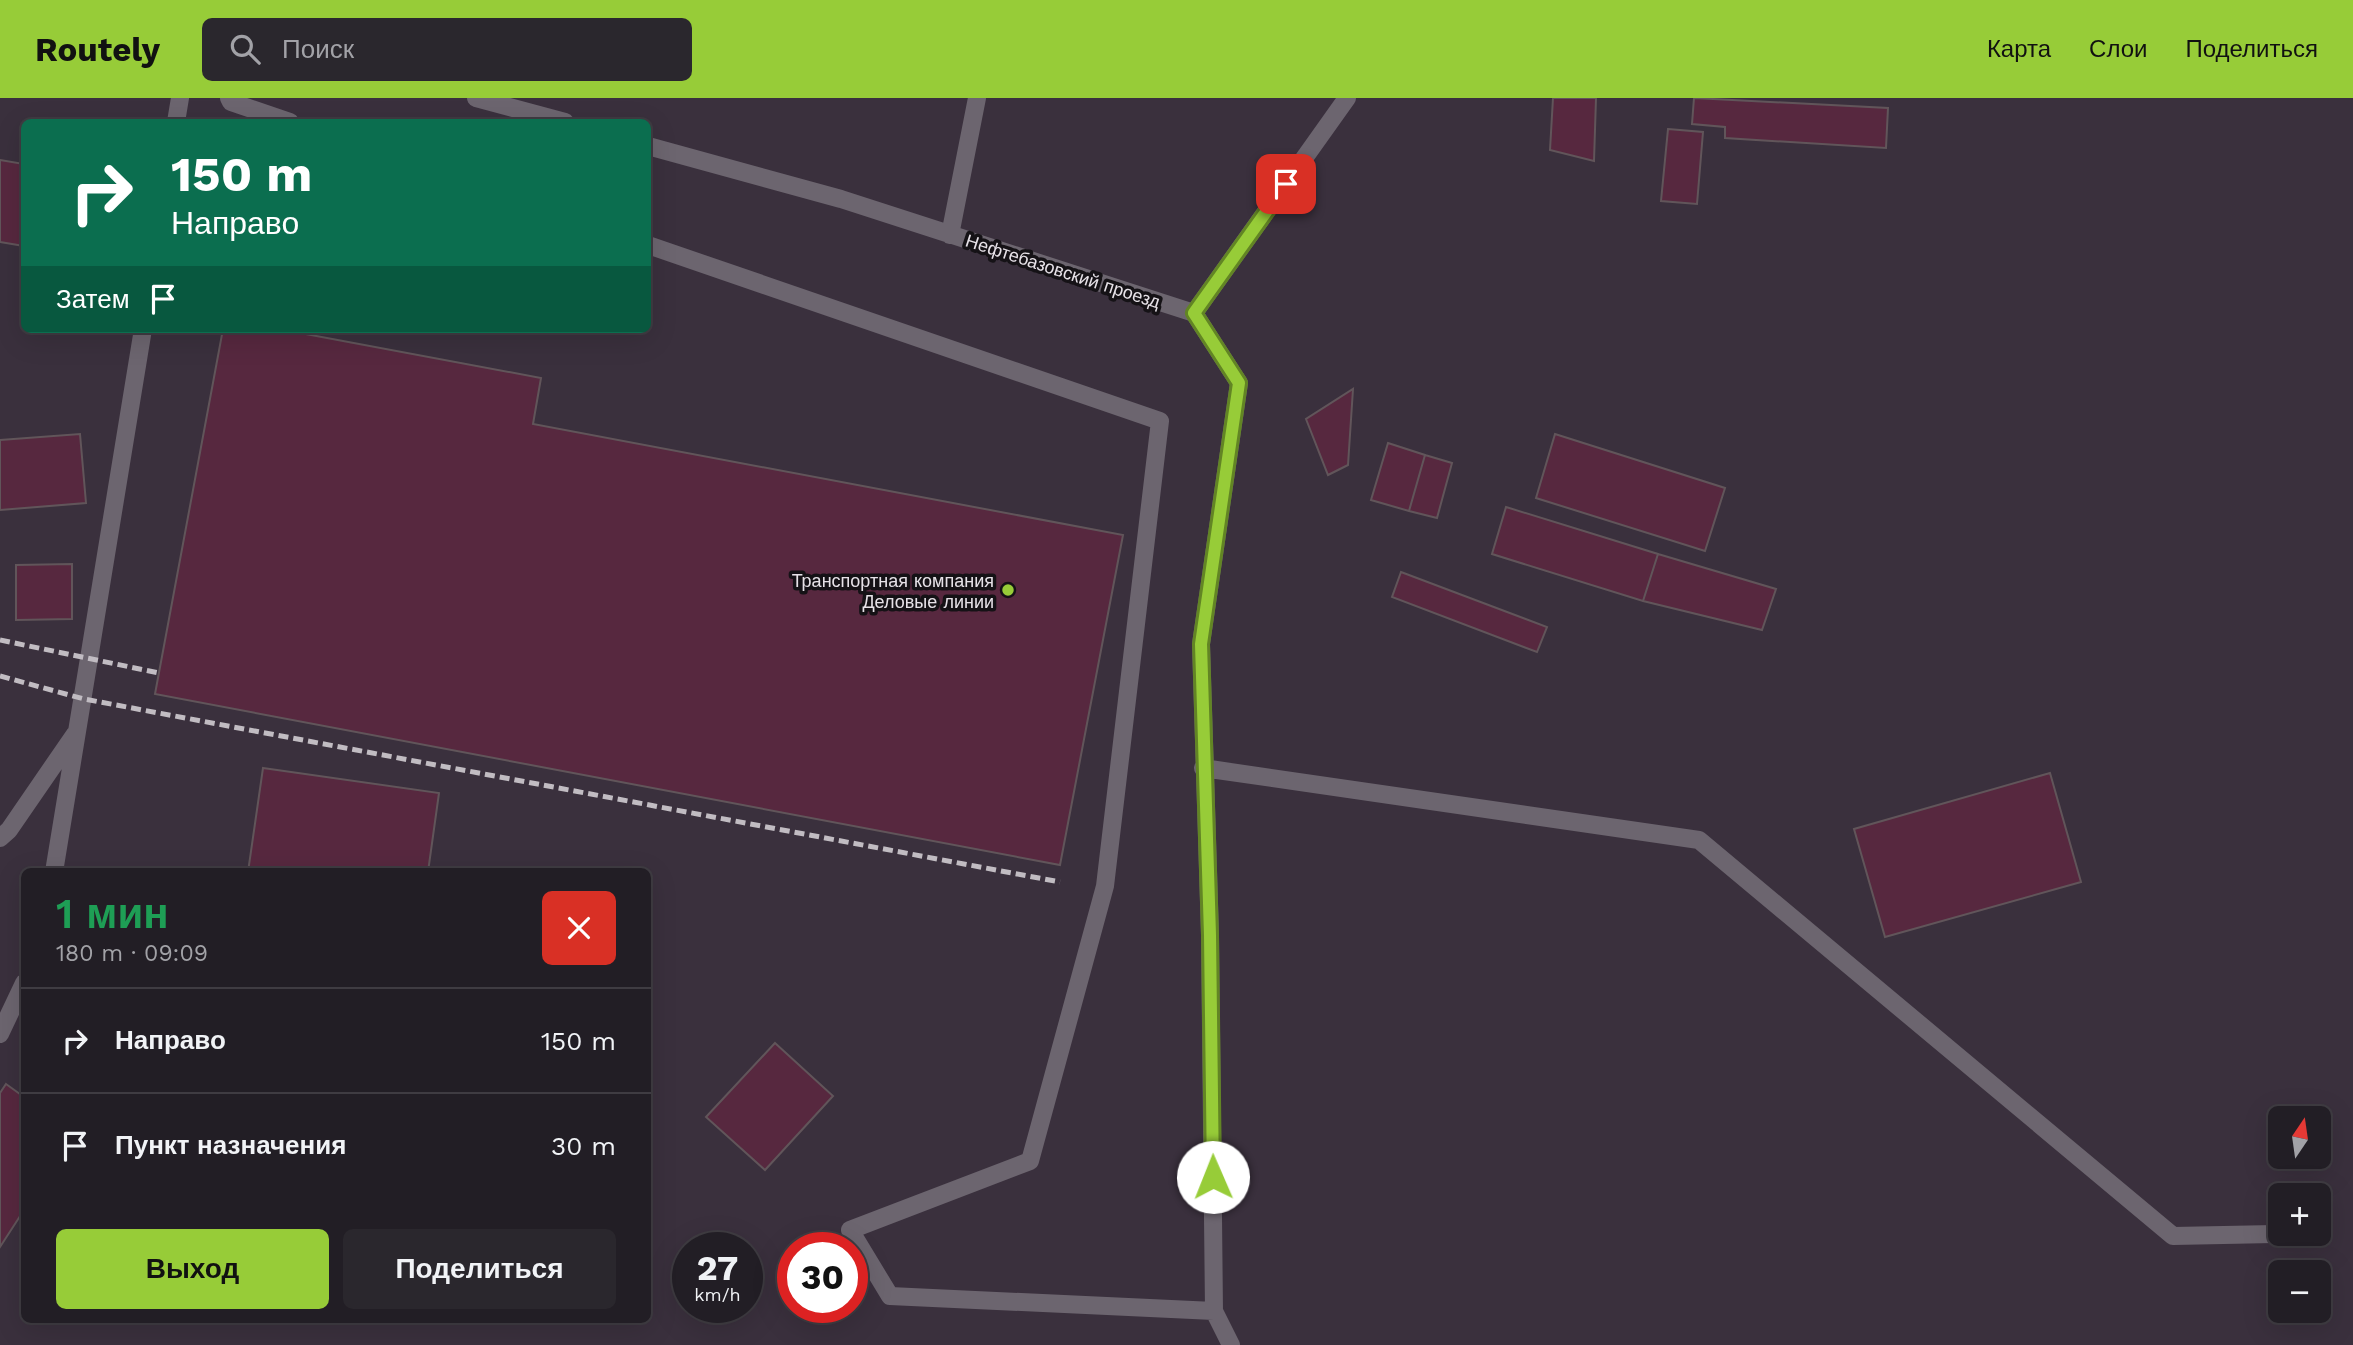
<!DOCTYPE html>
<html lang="ru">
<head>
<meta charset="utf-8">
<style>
  :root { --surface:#221e25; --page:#2a272d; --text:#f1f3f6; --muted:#a2a2a7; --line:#3f3c42; --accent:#97cc38 }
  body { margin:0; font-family:"Work Sans",sans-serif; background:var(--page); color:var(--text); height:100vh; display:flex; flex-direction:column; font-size:26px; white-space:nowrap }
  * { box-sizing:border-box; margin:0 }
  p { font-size:23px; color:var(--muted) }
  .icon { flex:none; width:38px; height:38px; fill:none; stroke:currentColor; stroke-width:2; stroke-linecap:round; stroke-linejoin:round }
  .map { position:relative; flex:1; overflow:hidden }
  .sheet { position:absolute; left:21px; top:770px; width:630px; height:455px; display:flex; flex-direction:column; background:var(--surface); border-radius:10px; box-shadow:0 7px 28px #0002,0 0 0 2px var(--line) }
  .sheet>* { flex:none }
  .guide { position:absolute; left:21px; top:21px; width:630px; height:214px; border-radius:10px; box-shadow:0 7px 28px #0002,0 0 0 2px var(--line); background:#0b6e4f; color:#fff; overflow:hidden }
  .needle { width:46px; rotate:13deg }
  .fabs { position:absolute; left:2268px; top:1008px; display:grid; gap:14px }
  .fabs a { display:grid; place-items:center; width:63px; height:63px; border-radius:10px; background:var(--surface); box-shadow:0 7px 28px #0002,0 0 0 2px var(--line); font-size:35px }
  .speed { position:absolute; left:672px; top:1134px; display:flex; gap:14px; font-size:35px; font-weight:700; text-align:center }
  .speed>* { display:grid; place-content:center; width:91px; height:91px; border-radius:50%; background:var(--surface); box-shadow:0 7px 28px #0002,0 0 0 2px var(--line); line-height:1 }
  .speed small { font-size:18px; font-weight:400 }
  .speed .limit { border:10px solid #d22; background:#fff; color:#111 }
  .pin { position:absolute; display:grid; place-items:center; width:60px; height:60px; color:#fff; margin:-30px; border-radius:14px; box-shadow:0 4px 10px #0006 }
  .me { position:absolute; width:77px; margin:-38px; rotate:359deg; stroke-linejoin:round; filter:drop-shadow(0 0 5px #0008) }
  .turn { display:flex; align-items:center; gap:24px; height:147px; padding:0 35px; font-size:32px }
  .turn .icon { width:91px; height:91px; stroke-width:2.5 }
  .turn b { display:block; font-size:49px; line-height:60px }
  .then { display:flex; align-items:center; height:66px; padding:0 35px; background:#0003; gap:14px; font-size:26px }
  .round { display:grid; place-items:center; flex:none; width:74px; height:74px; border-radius:10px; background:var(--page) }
  .headline { display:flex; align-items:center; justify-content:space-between; height:119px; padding:0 35px }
  h1 { font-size:42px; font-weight:600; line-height:52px; color:#1e9e55 }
  .action { display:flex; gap:14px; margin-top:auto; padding:14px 35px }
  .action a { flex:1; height:80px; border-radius:10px; background:var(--accent); color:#111; font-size:28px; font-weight:600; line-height:80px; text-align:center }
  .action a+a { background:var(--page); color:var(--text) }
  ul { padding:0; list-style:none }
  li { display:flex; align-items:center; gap:21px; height:105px; padding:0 35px; border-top:2px solid var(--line) }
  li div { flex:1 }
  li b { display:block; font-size:26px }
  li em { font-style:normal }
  header { display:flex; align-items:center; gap:42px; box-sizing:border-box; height:98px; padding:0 35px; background:var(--accent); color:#111 }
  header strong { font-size:33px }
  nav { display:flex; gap:38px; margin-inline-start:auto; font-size:24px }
  .search { width:490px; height:63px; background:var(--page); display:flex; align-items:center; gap:18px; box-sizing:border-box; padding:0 24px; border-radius:10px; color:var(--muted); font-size:26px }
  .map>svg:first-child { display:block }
</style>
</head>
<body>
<header>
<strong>Routely</strong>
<div class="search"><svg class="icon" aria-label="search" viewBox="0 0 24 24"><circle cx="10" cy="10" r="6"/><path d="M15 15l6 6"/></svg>Поиск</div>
<nav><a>Карта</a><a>Слои</a><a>Поделиться</a></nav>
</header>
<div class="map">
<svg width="2353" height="1247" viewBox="0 0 2353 1247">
  <rect width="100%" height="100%" fill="#2e2831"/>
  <path fill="#3a303d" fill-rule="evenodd" d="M0,0H2353V1247H0ZM24,24H648V231H24ZM24,774H648V1222H24ZM2280,1020H2319V1059H2280ZM2280,1097H2319V1136H2280ZM688,1150H747V1209H688ZM793,1150H852V1209H793ZM2280,1174H2319V1213H2280Z"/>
  <path fill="#57283f" stroke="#61555a" stroke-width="2" d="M1553,0H1596L1594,63L1550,52Z
    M1694,0L1888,10L1886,50L1725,40V29L1692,26Z
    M1668,31L1703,34L1697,106L1661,103Z
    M0,62L24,66V148L0,144Z
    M223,231H279L541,280L533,326L1123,437L1060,767L155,596Z
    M1353,291L1348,367L1328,377L1306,321Z
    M80,336L86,405L0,412V342Z
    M1555,336L1725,390L1705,453L1536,400Z
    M1388,345L1425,357L1409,413L1371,402Z
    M1425,357L1452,365L1437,420L1409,413Z
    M1506,409L1658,456L1643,503L1492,456Z
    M1658,456L1776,491L1762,532L1643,503Z
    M72,466V521L16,522V467Z
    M1401,474L1547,529L1537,554L1392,499Z
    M263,670L439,695L428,774H248Z
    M2050,675L2081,784L1885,839L1854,731Z
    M775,945L833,998L765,1072L706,1019Z
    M6,986L24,999V1112L0,1149V995Z"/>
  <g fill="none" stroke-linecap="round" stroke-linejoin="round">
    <path stroke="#6c656f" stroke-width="18" d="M229,0L231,4L290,24
      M476,0L565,24
      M176,24L180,0
      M648,48L841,101L1194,215L1239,285L1201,546L1210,837L1214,1213L1231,1247
      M950,137L977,0
      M648,147L1160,323L1105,788L1030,1063L850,1132L890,1198L1214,1213
      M1194,215L1347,0
      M1203,670L1699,742L2173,1138L2274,1136
      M0,740L9,732L75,636
      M54,774L143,231
      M0,936L24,885"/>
    <path stroke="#c1bcc2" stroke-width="5" stroke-dasharray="10 5" stroke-linecap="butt" d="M0,542L159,575
      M0,578L84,601L1060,784"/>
  </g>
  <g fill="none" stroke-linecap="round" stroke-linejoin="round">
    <g stroke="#628524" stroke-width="18">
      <path id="route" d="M1213,1079L1210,837L1201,546L1239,285L1194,215L1286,86"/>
    </g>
    <use href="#route" stroke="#97cc38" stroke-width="12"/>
  </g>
  <circle fill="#97cc38" stroke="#151216" stroke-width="2.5" cx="1008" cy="492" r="7"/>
  <g text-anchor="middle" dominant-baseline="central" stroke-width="7" stroke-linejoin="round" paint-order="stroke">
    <g font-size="18" fill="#e7e2e8" stroke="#151216">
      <text transform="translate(1063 173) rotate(18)">Нефтебазовский проезд</text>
    </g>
    <g font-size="18" fill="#e7e2e8" stroke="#151216" text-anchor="end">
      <text x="994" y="482">Транспортная компания<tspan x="994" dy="21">Деловые линии</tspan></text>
    </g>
  </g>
</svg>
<div class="fabs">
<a><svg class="needle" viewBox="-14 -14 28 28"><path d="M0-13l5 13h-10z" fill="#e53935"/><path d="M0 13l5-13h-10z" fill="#a2a2a7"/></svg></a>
<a>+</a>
<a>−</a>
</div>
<div class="speed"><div>27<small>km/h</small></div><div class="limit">30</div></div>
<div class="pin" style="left:1286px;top:86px;background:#d93025"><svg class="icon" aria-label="arrive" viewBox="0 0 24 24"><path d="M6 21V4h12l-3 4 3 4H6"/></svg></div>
<svg class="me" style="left:1213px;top:1079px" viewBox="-20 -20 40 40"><circle r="19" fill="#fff"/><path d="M0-13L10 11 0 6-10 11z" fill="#97cc38"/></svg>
<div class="guide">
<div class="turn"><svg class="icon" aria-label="right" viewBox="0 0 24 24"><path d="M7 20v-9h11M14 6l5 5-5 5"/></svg><div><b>150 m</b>Направо</div></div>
<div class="then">Затем<svg class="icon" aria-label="arrive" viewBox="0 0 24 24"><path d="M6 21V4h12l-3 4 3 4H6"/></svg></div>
</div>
<section class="sheet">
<div class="headline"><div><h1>1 мин</h1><p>180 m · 09:09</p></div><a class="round" style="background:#d93025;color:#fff"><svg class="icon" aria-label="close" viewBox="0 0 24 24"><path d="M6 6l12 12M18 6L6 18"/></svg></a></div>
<ul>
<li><svg class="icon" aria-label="right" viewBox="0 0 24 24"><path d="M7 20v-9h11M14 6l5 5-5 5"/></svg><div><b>Направо</b></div><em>150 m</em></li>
<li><svg class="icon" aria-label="arrive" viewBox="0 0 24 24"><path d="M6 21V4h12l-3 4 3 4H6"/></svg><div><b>Пункт назначения</b></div><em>30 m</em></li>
</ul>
<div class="action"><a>Выход</a><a>Поделиться</a></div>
</section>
</div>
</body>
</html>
